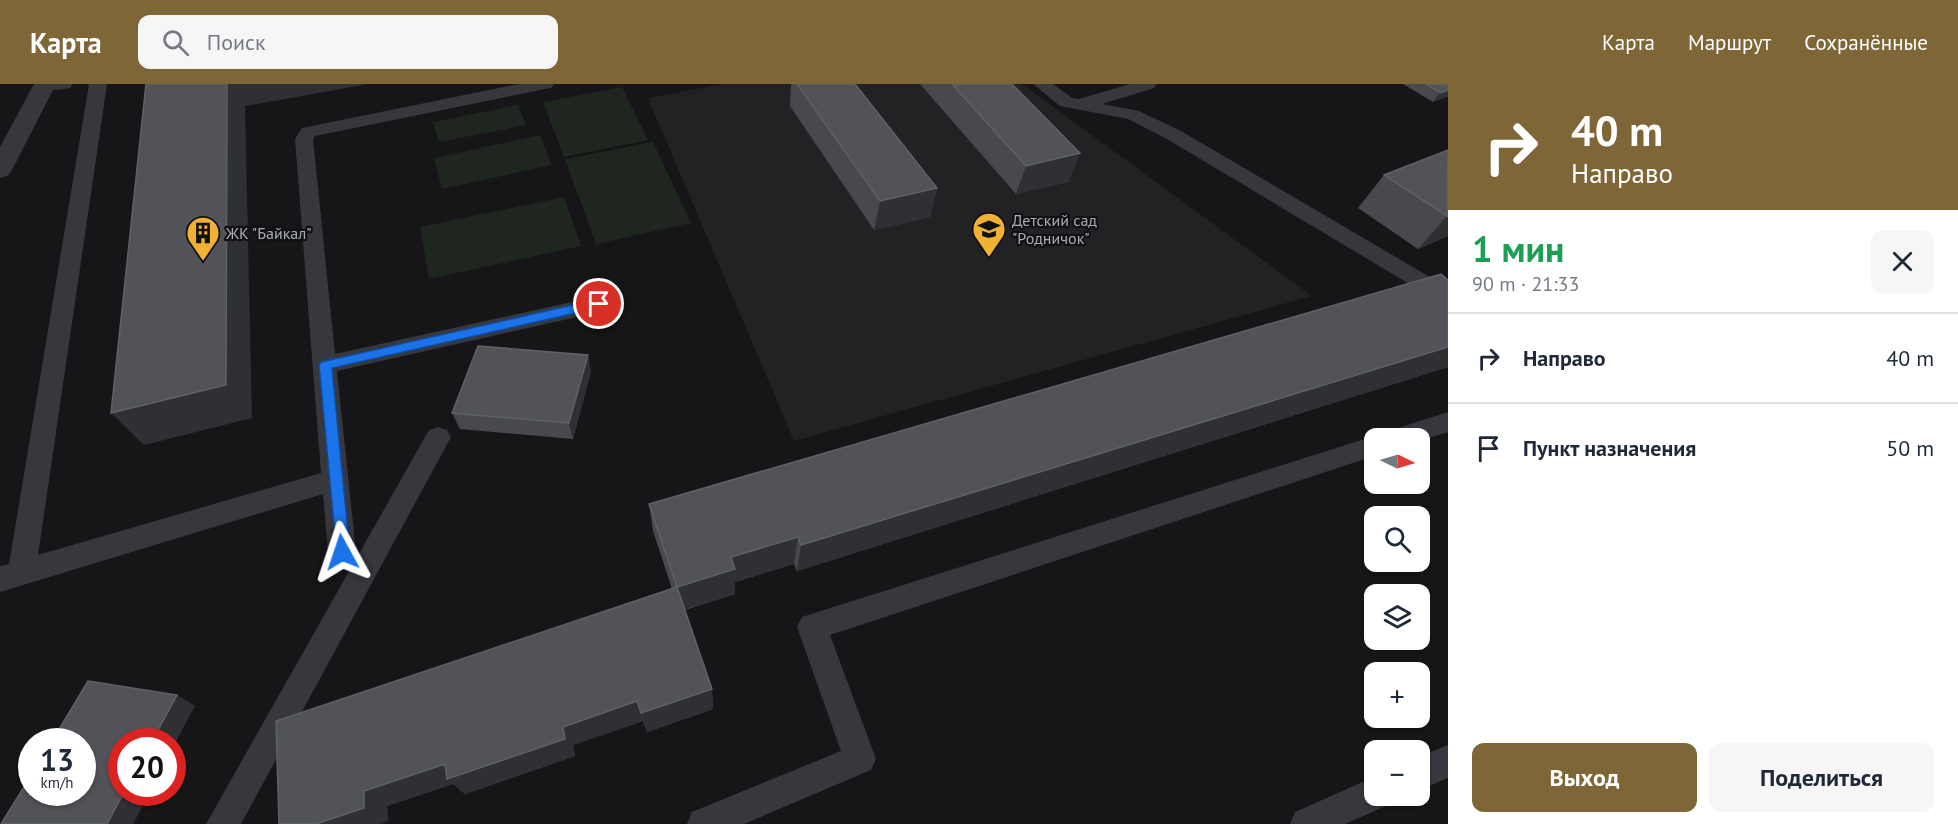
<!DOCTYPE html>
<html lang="ru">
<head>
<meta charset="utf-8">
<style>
  :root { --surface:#fff; --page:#f6f6f7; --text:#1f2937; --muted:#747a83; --line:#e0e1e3; --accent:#7e6636 }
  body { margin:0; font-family:"PT Sans",sans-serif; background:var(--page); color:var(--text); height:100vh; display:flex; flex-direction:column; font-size:22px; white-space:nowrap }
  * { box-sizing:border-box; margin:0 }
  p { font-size:20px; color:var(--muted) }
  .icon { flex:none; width:33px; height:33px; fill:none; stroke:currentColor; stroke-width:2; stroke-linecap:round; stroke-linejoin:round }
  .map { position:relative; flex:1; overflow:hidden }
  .side { display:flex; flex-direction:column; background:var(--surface); width:510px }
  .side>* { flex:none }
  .guide { background:#7e6636; color:#fff; overflow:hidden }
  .needle { width:39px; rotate:95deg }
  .tools { position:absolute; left:1364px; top:344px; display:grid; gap:12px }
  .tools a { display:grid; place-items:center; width:66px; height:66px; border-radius:12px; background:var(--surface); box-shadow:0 2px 4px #0004; font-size:30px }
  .speed { position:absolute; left:18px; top:644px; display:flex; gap:12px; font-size:30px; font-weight:700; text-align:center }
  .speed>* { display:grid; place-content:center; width:78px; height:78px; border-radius:50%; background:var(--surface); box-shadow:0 2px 4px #0004; line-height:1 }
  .speed small { font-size:15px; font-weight:400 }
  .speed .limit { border:9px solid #d22; background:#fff; color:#111 }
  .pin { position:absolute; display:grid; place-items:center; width:51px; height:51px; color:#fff; margin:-26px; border:3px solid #fff; border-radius:50%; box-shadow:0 2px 6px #0007 }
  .me { position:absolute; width:66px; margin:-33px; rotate:355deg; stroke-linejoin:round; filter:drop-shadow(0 0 4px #0008) }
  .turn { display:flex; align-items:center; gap:21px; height:126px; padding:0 24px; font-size:27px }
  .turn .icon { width:78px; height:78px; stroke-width:2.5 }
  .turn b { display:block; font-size:42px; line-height:51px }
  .round { display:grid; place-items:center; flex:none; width:63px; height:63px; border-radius:12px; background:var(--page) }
  .headline { display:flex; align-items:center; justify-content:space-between; height:102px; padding:0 24px }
  h1 { font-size:36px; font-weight:700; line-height:45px; color:#1e9e55 }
  .action { display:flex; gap:12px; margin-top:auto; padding:12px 24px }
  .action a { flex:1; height:69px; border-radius:12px; background:var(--accent); color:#fff; font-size:24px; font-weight:700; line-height:69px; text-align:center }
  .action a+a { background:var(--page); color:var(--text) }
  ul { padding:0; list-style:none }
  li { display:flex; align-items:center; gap:18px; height:90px; padding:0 24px; border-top:2px solid var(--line) }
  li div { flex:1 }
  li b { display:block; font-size:22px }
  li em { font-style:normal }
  header { display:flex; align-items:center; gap:36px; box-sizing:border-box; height:84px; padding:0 30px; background:var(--accent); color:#fff }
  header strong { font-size:28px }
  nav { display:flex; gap:33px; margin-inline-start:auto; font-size:21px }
  .search { width:420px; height:54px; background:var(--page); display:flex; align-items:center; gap:15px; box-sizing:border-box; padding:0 21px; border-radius:12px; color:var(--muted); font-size:22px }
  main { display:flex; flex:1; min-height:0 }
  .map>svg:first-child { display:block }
</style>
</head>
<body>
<header>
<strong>Карта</strong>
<div class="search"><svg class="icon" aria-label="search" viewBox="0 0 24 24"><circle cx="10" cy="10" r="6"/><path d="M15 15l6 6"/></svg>Поиск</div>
<nav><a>Карта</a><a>Маршрут</a><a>Сохранённые</a></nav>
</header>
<main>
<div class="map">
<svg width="1448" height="740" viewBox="0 0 1448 740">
  <rect width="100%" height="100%" fill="#161618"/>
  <path fill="#222225" d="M723,0H1022L1312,212L794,357L648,14Z"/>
  <path fill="#1e261f" d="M622,3L648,56L564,73L543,18Z
    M518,21L526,41L439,58L433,38Z
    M540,51L552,81L442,105L434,74Z
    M653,58L691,139L596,160L565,75Z
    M564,113L581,162L429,195L420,143Z"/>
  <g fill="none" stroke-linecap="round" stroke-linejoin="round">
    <path fill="#37383d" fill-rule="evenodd" d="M37,0H73L70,4C60,6 49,7 39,5Z
      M89,0H107L38,471L321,389L295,55L302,44L519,0H554L551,4L545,5L315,52L313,55L335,270L599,212L607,214L610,220L607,226L599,228L337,287L356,468L352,477L342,480L332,477L328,468L323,410L0,508V482L9,480Z
      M1033,0H1053L1072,14L1079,15L1130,0H1157L1154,4L1102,20L1139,27L1181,47L1447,203L1448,224L1440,222L1431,213L1167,55L1128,35L1060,22Z
      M1448,328V348L1419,357V354H1385L1389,347Z
      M438,343L447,346L451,353L241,740H206L429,346Z
      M1374,352L1381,354H1374V372L830,551L876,675L871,686L744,740H687L692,728L841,667L797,543L802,533Z
      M1448,661V694L1419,706V673Z
      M1374,693V711H1390L1386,722L1345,740H1290L1295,728Z"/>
    <path fill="#37383d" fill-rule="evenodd" d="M34,0H56L12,86L9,91L0,94V63Z"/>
  </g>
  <path fill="#47494d" d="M791,0H855L937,104L930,133L874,146L790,22Z
    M920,0H1012L1080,69L1068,98L1016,110Z
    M1403,0H1448L1433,18Z
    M1448,66V152L1418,165L1358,124L1384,91Z
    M1448,196V283L797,487L794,480L735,498V510L685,526L712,605L713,625L647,648L643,637L573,661L575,672L465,710L453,700L387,722L388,737L279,740L672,505L653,447L649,420Z
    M591,287L573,355L460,345L452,329Z"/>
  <path fill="#2f3033" d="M227,0H368L245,22L252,334L144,361L111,329Z
    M1448,6V13L1433,18L1441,9Z
    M1080,69L1068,98L1016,110L1026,82Z
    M937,104L930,133L874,146L880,117Z
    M1447,132H1448V152L1418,165Z
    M1448,263V283L797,487L801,461Z
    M588,271L591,287L573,355L569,339Z
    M798,453L794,480L735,498V510L680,527L677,503L731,473Z
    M712,605L713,625L647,648L641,629Z
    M177,611L195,622L172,665V657H152Z
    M637,617L643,637L573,661L575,672L465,710L453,700L387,722L388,737L381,740H316L364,707Z
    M124,708H150L133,740H107Z"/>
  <path fill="#525359" stroke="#5f6168" stroke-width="1.5" d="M146,0H227L226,301L111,329Z
    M797,0H855L937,104L880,117Z
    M952,0H1012L1080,69L1026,82Z
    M1426,0H1448V6L1441,9Z
    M1448,66L1447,132L1384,91Z
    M1441,190L1448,196V263L801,461L798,453L731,473L735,485L677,503L649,420Z
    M478,262L588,271L569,339L452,329Z
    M677,503L712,605L641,629L637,617L563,643L565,655L447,695L445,680L364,707V724L316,740H279L276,637Z
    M88,597L177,611L152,657H122V708H124L107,740H1L32,690V708H82V657H52Z"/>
  <path fill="#1a73e8" stroke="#114b97" stroke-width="1.5" d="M599,215L605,220L603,223L332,284L350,468L347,473L342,475L337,473L319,281L321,278Z"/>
  <defs>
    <g id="school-pin" transform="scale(1.725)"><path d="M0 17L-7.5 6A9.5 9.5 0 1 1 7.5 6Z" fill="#f2b134" stroke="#111113"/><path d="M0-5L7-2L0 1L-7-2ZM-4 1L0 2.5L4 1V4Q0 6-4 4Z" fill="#111"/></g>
    <g id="building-pin" transform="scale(1.725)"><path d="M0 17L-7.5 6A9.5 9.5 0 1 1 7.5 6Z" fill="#f2b134" stroke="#111113"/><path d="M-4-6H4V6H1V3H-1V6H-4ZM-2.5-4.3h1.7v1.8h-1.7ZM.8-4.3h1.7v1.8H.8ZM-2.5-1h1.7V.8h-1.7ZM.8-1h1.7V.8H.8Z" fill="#111"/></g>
  </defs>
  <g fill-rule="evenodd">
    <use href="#school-pin" x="989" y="145"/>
    <use href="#building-pin" x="203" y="149"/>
  </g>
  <g text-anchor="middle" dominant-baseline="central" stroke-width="4.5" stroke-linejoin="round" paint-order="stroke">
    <g font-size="16" fill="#a8adb8" stroke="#111113" text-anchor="start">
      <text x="1012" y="136">Детский сад<tspan x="1012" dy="18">"Родничок"</tspan></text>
      <text x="226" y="149">ЖК "Байкал"</text>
    </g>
  </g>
</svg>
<div class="tools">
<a><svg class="needle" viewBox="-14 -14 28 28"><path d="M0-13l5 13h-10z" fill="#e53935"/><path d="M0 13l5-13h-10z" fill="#747a83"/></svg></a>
<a><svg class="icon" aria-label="search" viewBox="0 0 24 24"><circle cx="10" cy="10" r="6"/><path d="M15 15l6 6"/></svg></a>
<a><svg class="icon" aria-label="layers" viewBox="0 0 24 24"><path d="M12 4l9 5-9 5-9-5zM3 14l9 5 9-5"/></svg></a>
<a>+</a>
<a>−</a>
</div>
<div class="speed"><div>13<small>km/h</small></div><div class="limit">20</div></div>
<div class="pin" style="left:599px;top:220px;background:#d93025"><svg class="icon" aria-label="arrive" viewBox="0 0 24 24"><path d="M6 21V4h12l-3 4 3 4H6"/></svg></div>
<svg class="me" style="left:342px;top:468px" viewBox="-20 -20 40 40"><path d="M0-17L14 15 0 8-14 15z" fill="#1a73e8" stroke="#fff" stroke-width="4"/></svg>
</div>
<section class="side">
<div class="guide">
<div class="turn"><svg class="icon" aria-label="right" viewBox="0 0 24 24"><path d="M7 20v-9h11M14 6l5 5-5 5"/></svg><div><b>40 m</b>Направо</div></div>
</div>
<div class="headline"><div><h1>1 мин</h1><p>90 m · 21:33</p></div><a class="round"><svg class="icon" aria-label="close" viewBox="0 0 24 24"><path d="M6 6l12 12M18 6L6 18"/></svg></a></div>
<ul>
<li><svg class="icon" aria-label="right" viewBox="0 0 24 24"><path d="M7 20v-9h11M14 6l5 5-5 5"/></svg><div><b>Направо</b></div><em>40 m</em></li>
<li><svg class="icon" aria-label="arrive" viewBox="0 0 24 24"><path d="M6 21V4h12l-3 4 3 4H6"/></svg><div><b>Пункт назначения</b></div><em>50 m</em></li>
</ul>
<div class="action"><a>Выход</a><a>Поделиться</a></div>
</section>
</main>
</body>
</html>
